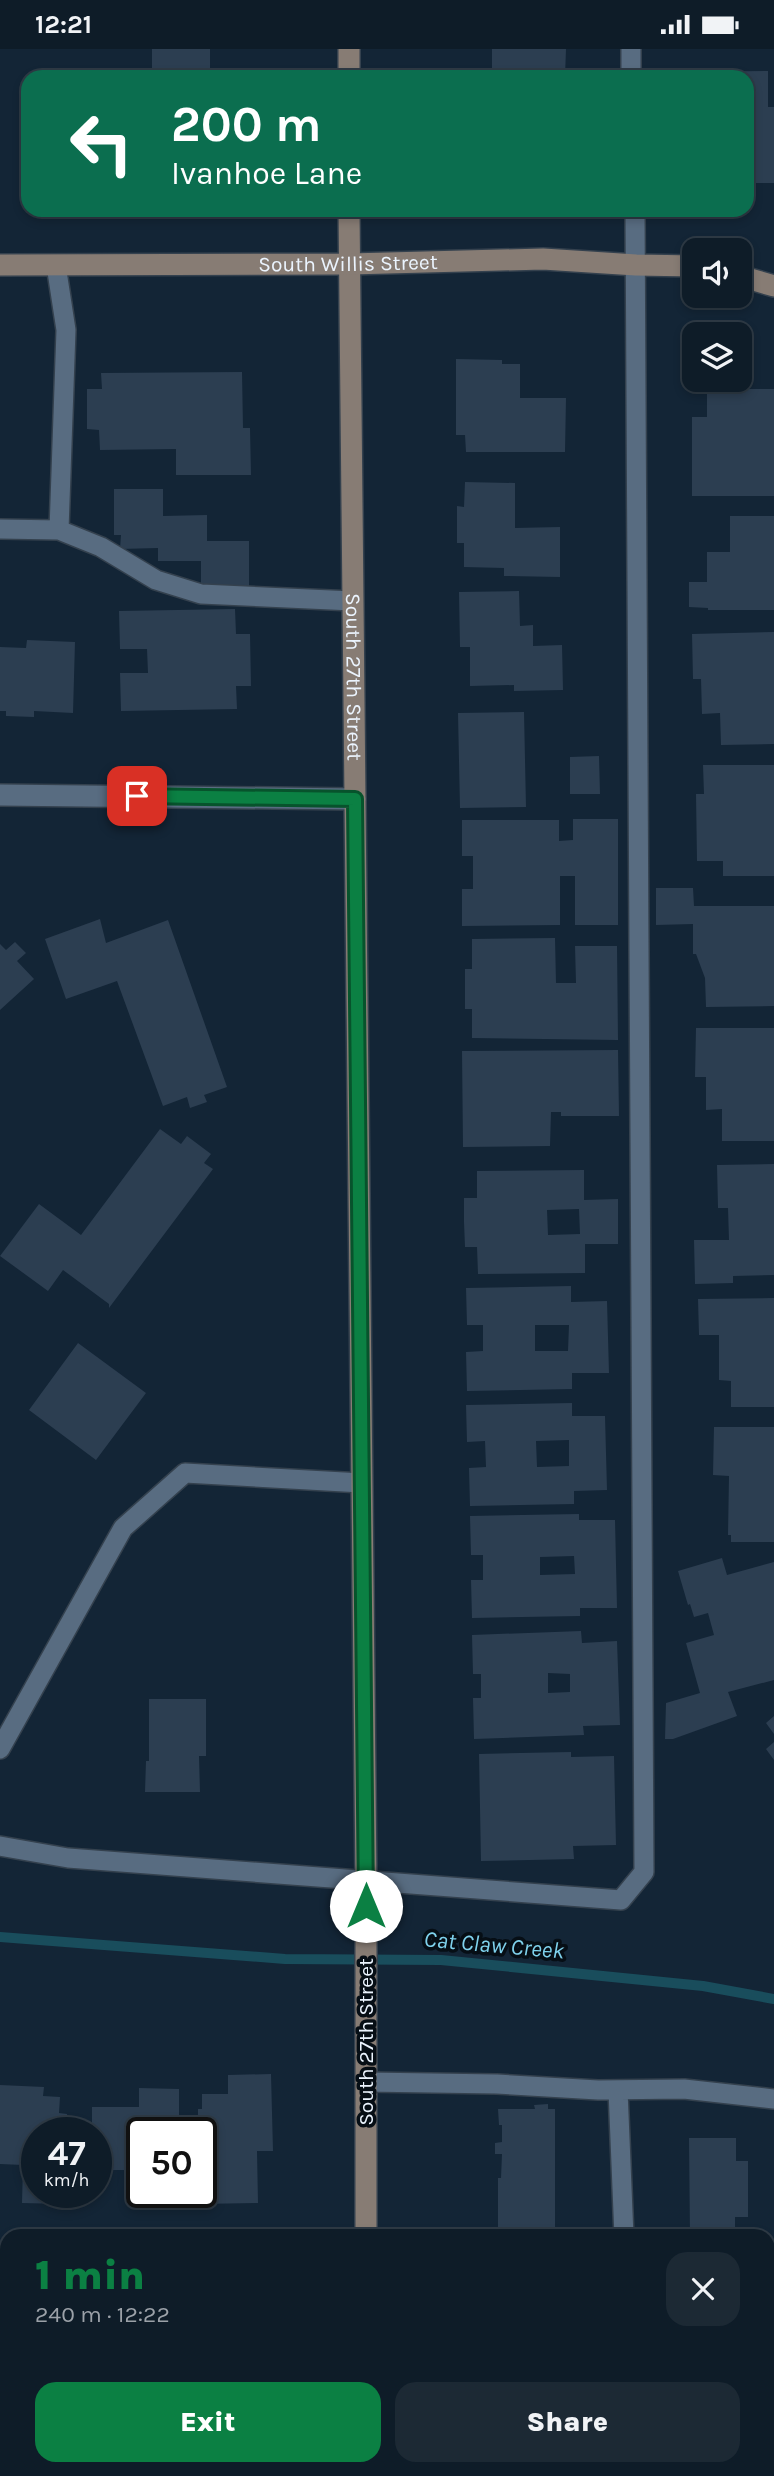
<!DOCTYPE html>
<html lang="en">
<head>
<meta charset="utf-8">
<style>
  :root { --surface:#0e1c28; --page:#1c2934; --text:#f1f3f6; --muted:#9ba1a8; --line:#2e3a45; --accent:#0b8043 }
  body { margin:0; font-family:Karla,sans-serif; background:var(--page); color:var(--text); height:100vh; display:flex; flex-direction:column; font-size:26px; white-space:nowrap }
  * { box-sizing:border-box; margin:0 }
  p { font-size:23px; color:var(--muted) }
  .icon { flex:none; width:38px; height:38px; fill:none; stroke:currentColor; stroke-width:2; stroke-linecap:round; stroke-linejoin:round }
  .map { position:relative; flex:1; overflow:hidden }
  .panel { position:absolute; left:0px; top:2180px; width:775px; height:247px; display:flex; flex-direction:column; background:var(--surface); border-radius:21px 21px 0 0; box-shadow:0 4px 10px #0003,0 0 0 2px var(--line) }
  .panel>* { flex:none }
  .banner { position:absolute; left:21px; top:21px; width:733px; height:147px; border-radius:21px; box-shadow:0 4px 10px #0003,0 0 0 2px var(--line); background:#0b6e4f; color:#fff; overflow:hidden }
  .tools { position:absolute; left:682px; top:189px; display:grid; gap:14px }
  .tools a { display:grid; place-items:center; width:70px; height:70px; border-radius:14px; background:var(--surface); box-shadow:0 4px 10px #0003,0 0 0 2px var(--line); font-size:35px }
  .speed { position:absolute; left:21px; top:2068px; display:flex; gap:14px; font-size:35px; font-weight:700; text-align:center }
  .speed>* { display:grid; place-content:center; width:91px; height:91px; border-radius:50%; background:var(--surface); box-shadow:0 4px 10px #0003,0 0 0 2px var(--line); line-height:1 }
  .speed small { font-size:18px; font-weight:400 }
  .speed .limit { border:4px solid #111; border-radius:10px; background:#fff; color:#111 }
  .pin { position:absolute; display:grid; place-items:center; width:60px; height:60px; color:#fff; margin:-30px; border-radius:14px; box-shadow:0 4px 10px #0006 }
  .me { position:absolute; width:77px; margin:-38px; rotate:0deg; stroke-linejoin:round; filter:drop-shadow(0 0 5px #0008) }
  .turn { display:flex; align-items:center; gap:24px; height:147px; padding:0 35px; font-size:32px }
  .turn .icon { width:91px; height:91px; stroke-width:2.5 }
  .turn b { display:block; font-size:49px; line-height:60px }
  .round { display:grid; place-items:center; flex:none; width:74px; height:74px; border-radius:21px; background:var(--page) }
  .overview { display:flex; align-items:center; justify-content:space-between; height:119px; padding:0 35px }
  h1 { font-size:42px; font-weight:800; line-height:52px; color:var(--accent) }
  .action { display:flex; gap:14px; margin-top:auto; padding:14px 35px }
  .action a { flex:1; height:80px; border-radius:21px; background:var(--accent); color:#fff; font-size:28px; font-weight:800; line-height:80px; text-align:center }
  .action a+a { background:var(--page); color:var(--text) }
  .status { display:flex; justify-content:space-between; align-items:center; height:49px; padding:0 35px; background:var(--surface); direction:ltr }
  .status svg { height:19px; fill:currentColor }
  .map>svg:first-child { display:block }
</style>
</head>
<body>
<div class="status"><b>12:21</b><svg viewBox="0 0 49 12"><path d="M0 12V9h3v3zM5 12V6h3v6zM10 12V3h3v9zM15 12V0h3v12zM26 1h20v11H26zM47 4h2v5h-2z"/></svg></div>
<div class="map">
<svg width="774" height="2427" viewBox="0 0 774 2427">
  <rect width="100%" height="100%" fill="#132536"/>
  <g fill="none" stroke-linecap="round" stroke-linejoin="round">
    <path stroke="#194d5c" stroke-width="10" d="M0,1888L285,1910L441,1911L703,1937L774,1950"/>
  </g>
  <path fill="#2c3e51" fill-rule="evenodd" d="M152,0H210V28H152Z
    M492,0H566L565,28H492Z
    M768,22V58H774V134H747V28H679V23Z
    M456,310L502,311V315H520V349H566L565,403H466L465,386H456Z
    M242,323L243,379H250L251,426H176V400L100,401L99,381L87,380V340H102L101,324Z
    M707,340H774V447H692V368H707Z
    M465,433L515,434V479L560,478V528L504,527V519L464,518V494H457V457L464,458Z
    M114,440H163V467L207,466V492H249V537L201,538V512H158V499L120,500L121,486H114Z
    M730,467H774V561H708V559L689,558V533H707V503H730Z
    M519,542L520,577L533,576V597L562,596L563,641L514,642V636L470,637V598H460L459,543Z
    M235,560L236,585H250L251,637H236L237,660L121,662L120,624H148L147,600H120L119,562Z
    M774,583V695L721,696L720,664L702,665L701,630H693L692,585Z
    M27,591L75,593L73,664L34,662V668L6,667V662H0V598L26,599Z
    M524,663L526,758L460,759L458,664Z
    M599,707L600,745H570V708Z
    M703,716H774V827H723V812H697L696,745H704Z
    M573,770H618V876H575V827H560V876L462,877V840H473V807H462V771H559V792L573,791Z
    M656,839H693L694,857H774V957L706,958L705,929L696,905H693V875L656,876Z
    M100,870L106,894L168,871L227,1038L204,1046L207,1053L190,1059L187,1048L163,1057L117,932L66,950L45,890Z
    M555,889L556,934H576L575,897H617L618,991L472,989V960H465V920H472V890Z
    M15,893L26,904L17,912L34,930L0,961V895L6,901Z
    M696,979H774V1092H722V1060L706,1061V1028H695Z
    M618,1001L619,1067H561V1063H551L550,1097L463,1098L462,1002Z
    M160,1080L181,1095L187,1087L211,1105L204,1114L213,1120L109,1259V1255L63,1221L48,1242L0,1207L39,1155L81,1186Z
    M774,1115V1226L733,1227V1234L695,1235L694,1191H729L728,1159H718L717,1116Z
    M584,1121V1151L618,1150V1195H585V1224L478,1225L477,1198H465L464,1173V1149H477V1122ZM579,1160L580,1185L548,1186L547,1161Z
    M571,1237V1253L607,1252L609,1324H572V1340L467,1342L466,1303L483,1302V1276H467L466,1239ZM535,1276H569L568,1302H535Z
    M774,1249V1358H731V1332L719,1331V1286H699L698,1250Z
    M78,1294L146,1344L96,1411L29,1361Z
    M572,1354V1367H605L607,1441L574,1442V1455L470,1457L469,1419L486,1418L485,1392L467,1393L466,1356ZM569,1391V1417L537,1418L536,1392Z
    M714,1378H774V1493H731V1486H728L729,1427L713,1426Z
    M579,1465V1471H615L617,1559H580V1567L472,1569L471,1531H483V1506H471L470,1467ZM574,1507L575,1525L540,1526V1508Z
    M722,1509L727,1526L774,1513V1631L728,1643L737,1667L673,1690H665L666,1654L700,1644L686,1594L714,1586L708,1564L694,1568L690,1555L688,1556L678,1522Z
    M581,1582L582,1594L617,1592L620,1676L583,1677L584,1686L474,1690L473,1649H481V1625H473L472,1586ZM548,1624L570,1625V1643L548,1644Z
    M149,1650H206V1707H199L200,1743H145L146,1712H149Z
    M774,1667V1685L766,1674Z
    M774,1693V1711L766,1700Z
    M571,1703V1708L614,1707L616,1796L573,1797L574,1810L481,1812L479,1705Z
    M271,2025L273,2102H257L258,2154L199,2155L201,2084H198V2060H202V2045H228V2026Z
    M0,2036L44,2038L43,2047L60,2048L59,2064L67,2065L66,2084H37V2144H64L63,2155L22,2154L23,2116L0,2115Z
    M139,2039L179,2040V2084H142V2144H178V2155H129V2121H96V2084H92V2058H139Z
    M548,2055V2060H555V2188H498V2129H501L502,2105H495V2094L502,2093V2076H499L498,2060H535L534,2056Z
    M689,2089H736V2112H748V2168H735V2188H690Z
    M0,2335H7V2420H56V2426L0,2422Z
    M170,2420H267V2427H170Z
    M531,2420H590L592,2427H533Z
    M698,2420H755V2427H698Z"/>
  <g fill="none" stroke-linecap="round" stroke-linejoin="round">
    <g stroke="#34414e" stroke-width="22">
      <path id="lane" d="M631,0V28
        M56,216L66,281L59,481
        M0,480L59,481L101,498L156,531L201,545L353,552
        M0,1700L123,1479L185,1424L362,1434
        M0,1797L68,1809L621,1851L644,1823L635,161
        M366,2033L497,2035L598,2041L684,2040L774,2050
        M618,2041L624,2188
        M100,2427V2420
        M660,2427V2420"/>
    </g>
    <g stroke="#34414e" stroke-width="24">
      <path id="street" d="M0,746L355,750
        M0,2236L7,2237"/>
    </g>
    <g stroke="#34414e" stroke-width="24">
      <g id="secondary">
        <path d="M349,0V28"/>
        <path id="s1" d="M349,161L366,1832V2188"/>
        <path id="s2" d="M0,216L350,215L543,210L636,216L695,217"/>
        <path d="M740,227L774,237"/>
        <path d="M387,2420L388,2427"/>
      </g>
    </g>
    <use href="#lane" stroke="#586c81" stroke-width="19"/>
    <use href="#street" stroke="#586c81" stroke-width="21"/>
    <use href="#secondary" stroke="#877c74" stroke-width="21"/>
  </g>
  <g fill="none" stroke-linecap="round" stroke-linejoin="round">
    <g stroke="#07532c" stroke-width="18">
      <path id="route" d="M137,747L355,750L366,1857"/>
    </g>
    <use href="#route" stroke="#0b8043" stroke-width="12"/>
  </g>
  <g text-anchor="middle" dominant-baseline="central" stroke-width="7" stroke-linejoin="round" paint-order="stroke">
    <g font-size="21" fill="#ebf4fe" stroke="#060e15">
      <text stroke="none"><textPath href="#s2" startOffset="348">South Willis Street</textPath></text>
      <text stroke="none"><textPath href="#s1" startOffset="467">South 27th Street</textPath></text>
      <text transform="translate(366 1993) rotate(-90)">South 27th Street</text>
    </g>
    <g font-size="23" font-style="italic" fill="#7fd2ed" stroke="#060e15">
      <text transform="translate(494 1896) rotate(5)">Cat Claw Creek</text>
    </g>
  </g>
</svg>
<div class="tools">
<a><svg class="icon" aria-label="sound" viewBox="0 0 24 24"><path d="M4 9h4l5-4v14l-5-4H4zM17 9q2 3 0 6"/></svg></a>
<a><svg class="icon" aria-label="layers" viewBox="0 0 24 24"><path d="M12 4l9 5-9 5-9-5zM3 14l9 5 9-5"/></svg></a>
</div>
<div class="speed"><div>47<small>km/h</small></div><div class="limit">50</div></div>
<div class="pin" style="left:137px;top:747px;background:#d93025"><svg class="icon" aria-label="arrive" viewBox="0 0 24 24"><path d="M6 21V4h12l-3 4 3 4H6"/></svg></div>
<svg class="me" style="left:366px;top:1857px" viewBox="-20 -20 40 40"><circle r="19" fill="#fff"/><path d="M0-13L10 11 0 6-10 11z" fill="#0b8043"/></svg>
<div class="banner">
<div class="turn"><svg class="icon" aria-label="left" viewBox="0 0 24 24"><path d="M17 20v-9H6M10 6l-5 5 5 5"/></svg><div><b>200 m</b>Ivanhoe Lane</div></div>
</div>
<section class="panel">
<div class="overview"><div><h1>1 min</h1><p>240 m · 12:22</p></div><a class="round"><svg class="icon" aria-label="close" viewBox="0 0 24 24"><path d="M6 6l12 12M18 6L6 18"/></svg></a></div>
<div class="action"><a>Exit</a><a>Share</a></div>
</section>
</div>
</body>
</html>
